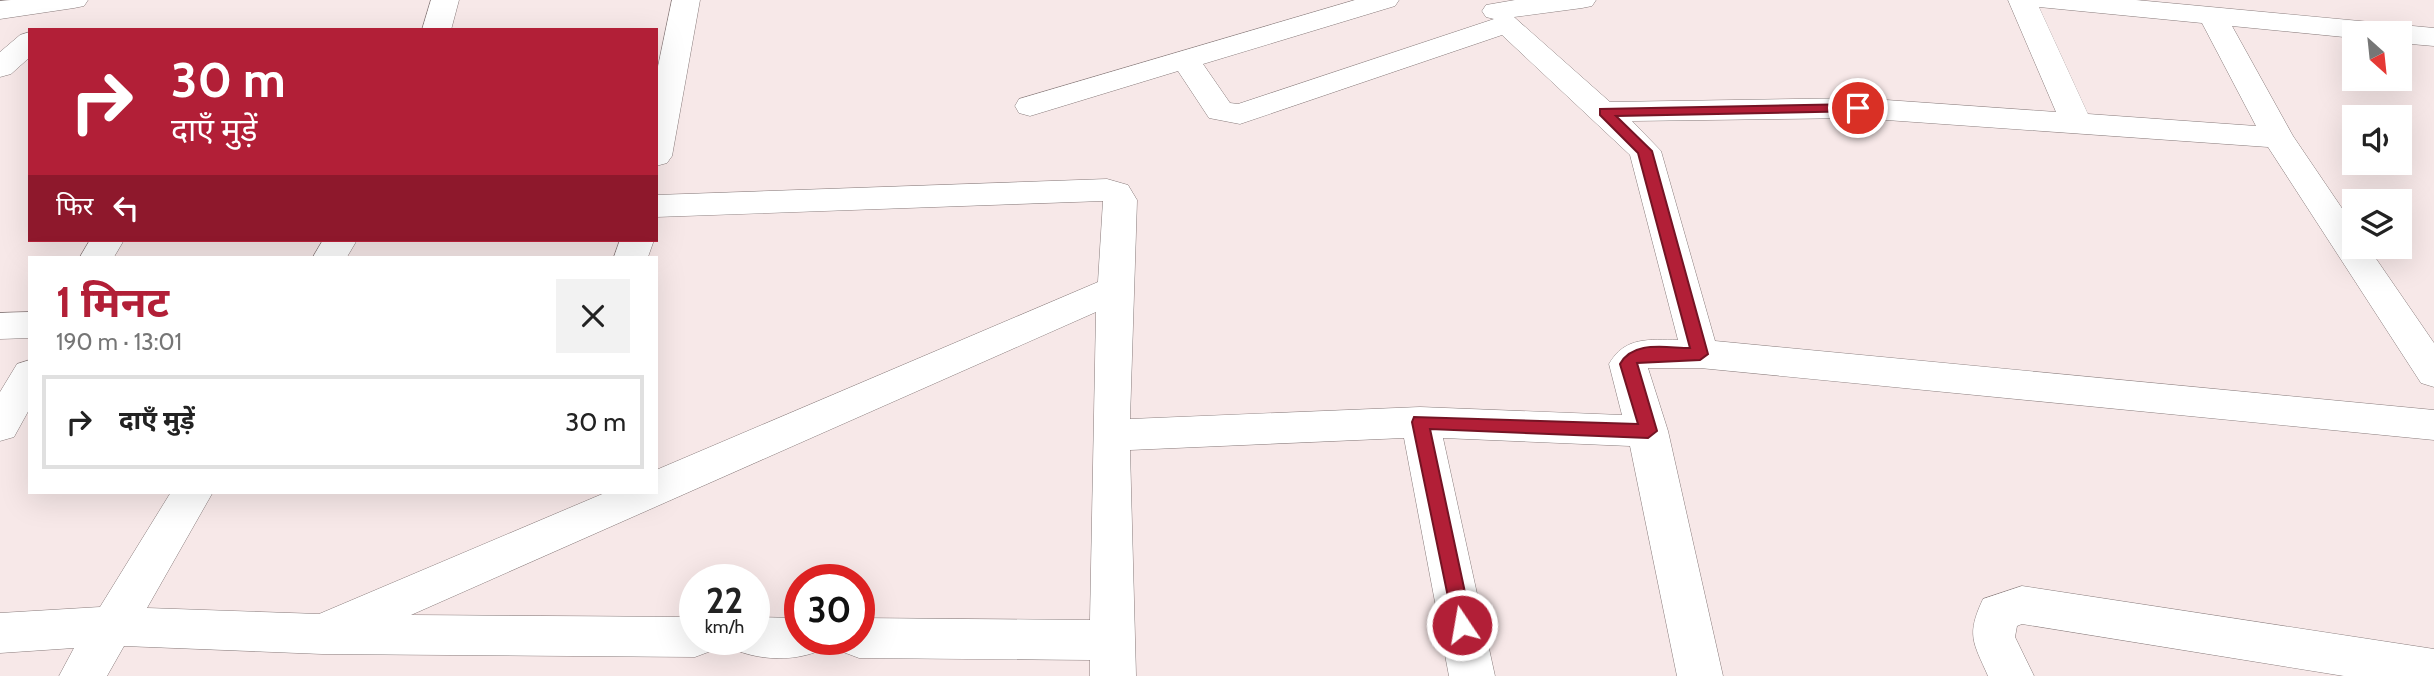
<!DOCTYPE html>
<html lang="hi">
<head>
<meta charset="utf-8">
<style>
  :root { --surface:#fff; --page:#f2f2f2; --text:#222; --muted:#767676; --line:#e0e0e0; --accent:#b21f37 }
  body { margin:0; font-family:Cabin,"Noto Sans Devanagari",sans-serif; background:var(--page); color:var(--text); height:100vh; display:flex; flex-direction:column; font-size:26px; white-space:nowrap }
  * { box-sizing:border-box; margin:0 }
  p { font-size:23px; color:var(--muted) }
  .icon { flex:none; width:38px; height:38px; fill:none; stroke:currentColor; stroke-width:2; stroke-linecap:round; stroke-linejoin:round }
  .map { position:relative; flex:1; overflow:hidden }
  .details { position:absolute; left:28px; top:256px; width:630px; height:238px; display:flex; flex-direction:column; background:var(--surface); border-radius:0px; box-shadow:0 7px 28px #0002 }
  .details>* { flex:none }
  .banner { position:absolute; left:28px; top:28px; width:630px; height:214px; border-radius:0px; box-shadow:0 7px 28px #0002; background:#b21f37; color:#fff; overflow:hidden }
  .needle { width:46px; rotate:153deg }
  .buttons { position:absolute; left:2342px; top:21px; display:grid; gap:14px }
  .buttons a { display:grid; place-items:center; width:70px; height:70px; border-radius:0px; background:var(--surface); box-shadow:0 7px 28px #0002; font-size:35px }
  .speed { position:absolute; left:679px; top:564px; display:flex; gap:14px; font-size:35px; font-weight:700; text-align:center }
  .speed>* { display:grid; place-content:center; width:91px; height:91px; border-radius:50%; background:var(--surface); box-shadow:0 7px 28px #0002; line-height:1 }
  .speed small { font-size:18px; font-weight:400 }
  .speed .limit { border:10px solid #d22; background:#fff; color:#111 }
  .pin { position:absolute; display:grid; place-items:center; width:60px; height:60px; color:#fff; margin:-30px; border:4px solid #fff; border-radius:50%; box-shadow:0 2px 7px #0007 }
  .me { position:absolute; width:77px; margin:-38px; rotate:348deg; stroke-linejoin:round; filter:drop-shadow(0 0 5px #0008) }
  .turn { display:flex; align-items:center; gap:24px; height:147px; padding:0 28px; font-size:32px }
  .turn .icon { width:91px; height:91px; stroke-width:2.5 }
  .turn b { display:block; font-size:49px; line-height:60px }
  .then { display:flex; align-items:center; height:66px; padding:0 28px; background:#0003; gap:14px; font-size:26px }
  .round { display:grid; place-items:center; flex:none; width:74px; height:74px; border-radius:0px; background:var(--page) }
  .overview { display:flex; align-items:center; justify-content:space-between; height:119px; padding:0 28px }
  h1 { font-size:42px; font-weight:700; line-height:52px; color:var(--accent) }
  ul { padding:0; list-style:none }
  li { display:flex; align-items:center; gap:21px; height:94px; margin:0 14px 10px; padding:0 14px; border:4px solid var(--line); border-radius:0px }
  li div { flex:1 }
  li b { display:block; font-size:26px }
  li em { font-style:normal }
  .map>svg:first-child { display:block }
</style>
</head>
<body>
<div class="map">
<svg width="2434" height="676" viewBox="0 0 2434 676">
  <rect width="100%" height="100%" fill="#f7e8e8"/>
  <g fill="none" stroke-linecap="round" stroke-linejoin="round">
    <g stroke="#887b7b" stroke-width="1">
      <path id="minor" d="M11,0H88L84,6L74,8L0,19V1Z
        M431,0H459L451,30H422Z
        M672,0H700L672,156L667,163L656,166V76Z
        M1355,0H1399L1395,6L1203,64L1230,103L1238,104L1494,19L1486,17L1482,11L1486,5L1515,0H1596L1592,6L1582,8L1514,17L1610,102L1858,98L2056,112L2008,0H2136L2434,28V46L2399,43V33H2354V38L2232,26L2293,136L2354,226V247H2368L2434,343V387L2421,383L2268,147L1858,118L1632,121L1661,151L1715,341L2434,410V440L1700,368H1648L1668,431L1723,676H1677L1630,446L1443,438L1495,676H1449L1404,438L1130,450L1136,676H1090V660L859,658L843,652L837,639H859V618L1090,620L1096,312L411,615L695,617V639H716L711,651L695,657L322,654L124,646L107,676H59L74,648L0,653V613L100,607L171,492H213L147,608L319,614L607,492H656V470L1098,282L1103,201L656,217V195L1107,179L1128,185L1137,200L1130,419L1420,407L1622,415L1609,364C1625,336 1649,340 1678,340L1630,155L1502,35L1240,124L1209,118L1178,71L1030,116L1019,113L1015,106L1019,99ZM2039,7L2202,23L2256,126L2088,114Z
        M30,32V57L11,74L0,77V52L20,35Z
        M90,240H124L114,257H80Z
        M323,240H357L347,257H313Z
        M620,240H654L648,257H614Z
        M30,312V338L0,339V313Z
        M30,360V408L14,437L0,441V392L17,364Z
        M2022,586L2434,649V676H2344L2022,624L2017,626L2015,637L2034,676H1988C1973,642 1966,635 1983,599Z
        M754,617L800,618V639H822L816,652C792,661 762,660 738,651L733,639H754Z"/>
    </g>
    <use href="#minor" fill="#fff" fill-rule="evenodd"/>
  </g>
  <path fill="#b21f37" stroke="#741424" stroke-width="2" d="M1858,104L1863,105V111L1616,116L1652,151L1708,354L1700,360L1637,363L1657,431L1648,438L1430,429L1472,625L1469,631L1462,634L1455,631L1412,422L1414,417L1638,424L1620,364C1633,340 1666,348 1690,348L1638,153L1600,115V109Z"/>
</svg>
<div class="buttons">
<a><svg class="needle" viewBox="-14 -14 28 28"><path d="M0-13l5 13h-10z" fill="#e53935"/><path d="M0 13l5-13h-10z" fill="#767676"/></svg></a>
<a><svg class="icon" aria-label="sound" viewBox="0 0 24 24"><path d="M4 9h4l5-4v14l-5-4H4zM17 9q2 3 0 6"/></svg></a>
<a><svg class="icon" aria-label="layers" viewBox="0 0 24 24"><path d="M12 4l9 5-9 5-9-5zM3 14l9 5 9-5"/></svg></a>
</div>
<div class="speed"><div>22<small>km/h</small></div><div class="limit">30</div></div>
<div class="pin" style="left:1858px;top:108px;background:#d93025"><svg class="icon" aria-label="arrive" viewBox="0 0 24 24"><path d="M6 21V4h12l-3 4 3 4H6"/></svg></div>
<svg class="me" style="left:1462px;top:625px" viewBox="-20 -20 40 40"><circle r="17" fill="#b21f37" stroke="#fff" stroke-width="3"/><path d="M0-11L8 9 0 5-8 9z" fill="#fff"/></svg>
<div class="banner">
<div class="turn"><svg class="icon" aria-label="right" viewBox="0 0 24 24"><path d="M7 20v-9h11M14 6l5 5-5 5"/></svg><div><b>30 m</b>दाएँ मुड़ें</div></div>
<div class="then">फिर<svg class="icon" aria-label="left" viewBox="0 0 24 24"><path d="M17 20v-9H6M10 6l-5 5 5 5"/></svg></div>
</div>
<section class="details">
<div class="overview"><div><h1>1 मिनट</h1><p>190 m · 13:01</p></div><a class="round"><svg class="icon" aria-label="close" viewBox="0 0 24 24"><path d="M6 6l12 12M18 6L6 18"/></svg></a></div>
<ul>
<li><svg class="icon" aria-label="right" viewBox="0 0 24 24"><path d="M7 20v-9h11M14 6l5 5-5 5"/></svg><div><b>दाएँ मुड़ें</b></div><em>30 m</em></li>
</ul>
</section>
</div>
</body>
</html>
